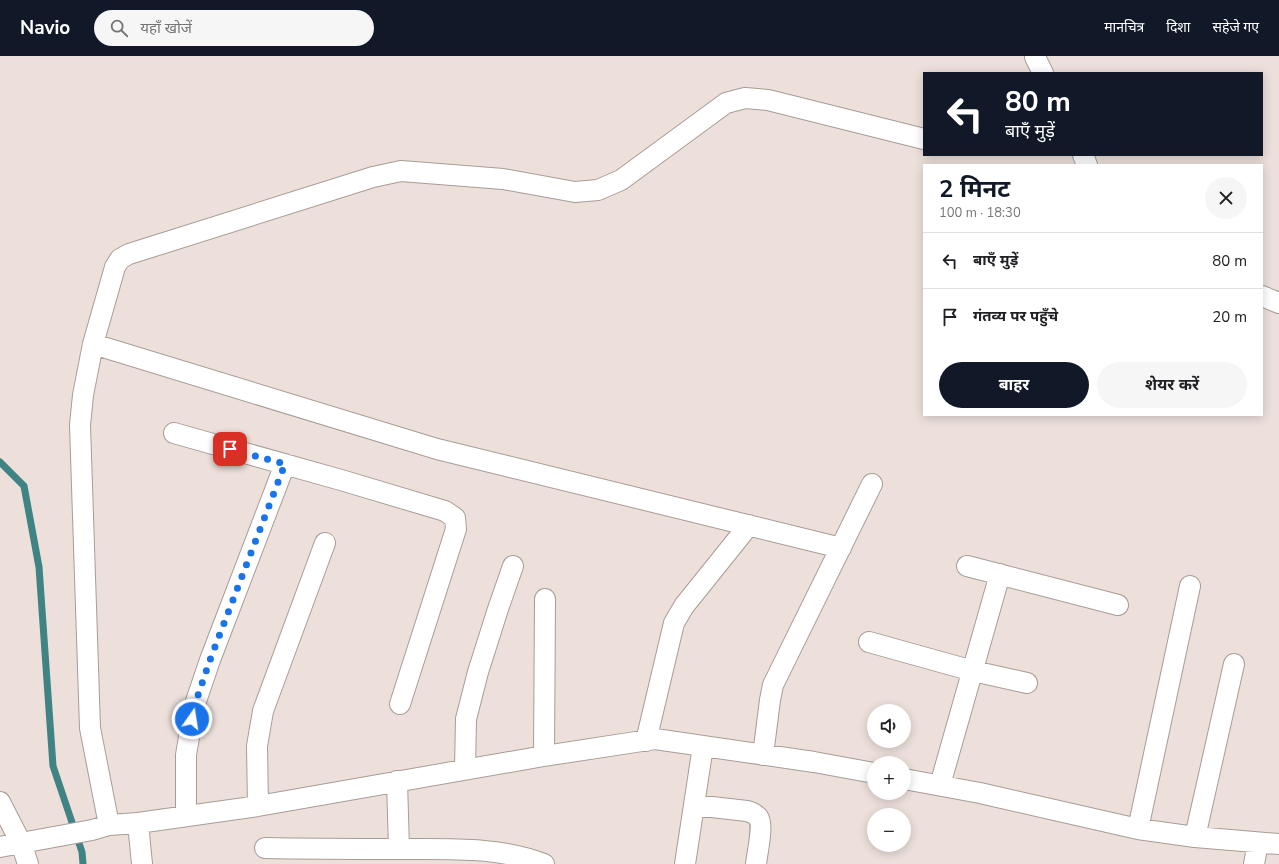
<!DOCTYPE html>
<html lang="hi">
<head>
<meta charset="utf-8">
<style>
  :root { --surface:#fff; --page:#f6f6f6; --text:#202124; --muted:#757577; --line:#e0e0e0; --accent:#111827 }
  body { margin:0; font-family:"Nunito Sans","Noto Sans Devanagari",sans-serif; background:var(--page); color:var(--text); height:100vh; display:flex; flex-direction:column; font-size:15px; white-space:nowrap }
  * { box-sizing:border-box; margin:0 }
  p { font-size:13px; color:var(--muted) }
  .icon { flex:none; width:22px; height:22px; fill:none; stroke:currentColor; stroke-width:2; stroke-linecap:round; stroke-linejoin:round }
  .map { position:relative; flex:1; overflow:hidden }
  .panel { position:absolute; left:923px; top:108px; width:340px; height:252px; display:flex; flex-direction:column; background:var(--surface); border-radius:0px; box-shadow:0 2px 10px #0003 }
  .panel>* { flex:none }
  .guide { position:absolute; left:923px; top:16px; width:340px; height:84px; border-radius:0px; box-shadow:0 2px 10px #0003; background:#111827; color:#fff; overflow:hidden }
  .controls { position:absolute; left:867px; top:648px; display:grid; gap:8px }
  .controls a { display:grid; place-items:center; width:44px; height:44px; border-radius:50%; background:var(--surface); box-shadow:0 2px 10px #0003; font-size:20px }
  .pin { position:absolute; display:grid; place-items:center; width:34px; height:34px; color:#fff; margin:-17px; border-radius:8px; box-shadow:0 2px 6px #0006 }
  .me { position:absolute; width:44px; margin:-22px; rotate:13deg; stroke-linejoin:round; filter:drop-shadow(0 0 3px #0008) }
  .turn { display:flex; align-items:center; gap:14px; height:84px; padding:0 16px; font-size:18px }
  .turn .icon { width:52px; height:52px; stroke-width:2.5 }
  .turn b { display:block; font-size:28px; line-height:34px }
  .round { display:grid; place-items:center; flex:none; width:42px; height:42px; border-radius:21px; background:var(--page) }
  .head { display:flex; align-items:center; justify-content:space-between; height:68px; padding:0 16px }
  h1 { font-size:24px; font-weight:700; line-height:30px; color:var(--accent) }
  .button { display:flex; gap:8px; margin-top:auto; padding:8px 16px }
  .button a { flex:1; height:46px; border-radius:24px; background:var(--accent); color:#fff; font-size:16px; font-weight:700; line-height:46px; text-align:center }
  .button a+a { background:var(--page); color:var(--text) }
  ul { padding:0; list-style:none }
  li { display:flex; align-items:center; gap:12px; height:56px; padding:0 16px; border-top:1px solid var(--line) }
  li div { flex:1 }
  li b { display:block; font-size:15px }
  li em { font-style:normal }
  header { display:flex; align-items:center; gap:24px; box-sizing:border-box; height:56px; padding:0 20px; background:var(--accent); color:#fff }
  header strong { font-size:19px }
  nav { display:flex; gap:22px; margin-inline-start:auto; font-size:14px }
  .search { width:280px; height:36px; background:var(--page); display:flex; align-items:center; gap:10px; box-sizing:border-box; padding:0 14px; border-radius:22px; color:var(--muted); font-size:15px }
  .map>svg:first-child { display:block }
</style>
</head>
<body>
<header>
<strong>Navio</strong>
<div class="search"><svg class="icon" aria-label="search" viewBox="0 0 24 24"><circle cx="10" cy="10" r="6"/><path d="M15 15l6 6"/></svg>यहाँ खोजें</div>
<nav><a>मानचित्र</a><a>दिशा</a><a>सहेजे गए</a></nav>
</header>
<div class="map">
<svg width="1279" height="808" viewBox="0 0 1279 808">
  <rect width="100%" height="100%" fill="#ede0db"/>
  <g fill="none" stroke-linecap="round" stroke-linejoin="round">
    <path stroke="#3f8384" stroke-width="7" d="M0,406L24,430L39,511L53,710L82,796L83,808"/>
    <g stroke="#a89c97" stroke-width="22">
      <path id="street" d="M1035,1L1043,17
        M1083,99L1087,109
        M1262,240L1279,247
        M93,288L437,393L841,492
        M174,377L341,424L445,455L455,462L456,473L400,648
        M967,510L1118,549
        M869,586L973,615L1027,627
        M646,685L674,567L684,550L749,469
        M763,699L770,644L773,629L872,428
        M544,700L545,543
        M465,713L466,663L478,616L498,553L513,510
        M904,723L980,737L1138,773L1195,781L1279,788
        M397,725L399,793
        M940,729L1000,518
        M0,746L21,787L28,808
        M694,749L747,755C751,756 755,758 758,761C764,768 757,798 756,808
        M258,750L257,690L263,655L325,487
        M186,760V699L194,651L210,604L285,408
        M138,767L142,808
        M109,769L90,672L80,369L83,339L93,288L115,211L120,203L129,198L373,121L401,115L503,123L575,136L598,134L621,124L726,47L745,42L768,44L924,83
        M1138,773L1190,530
        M1195,781L1234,608
        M0,791L92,774L109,769L138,767L258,750L544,700L655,683L814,706L874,717
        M265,792C312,793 359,793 405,793C451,793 500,791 544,808
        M685,808L703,690
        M1254,808L1258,787"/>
    </g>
    <use href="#street" stroke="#fff" stroke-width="20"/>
  </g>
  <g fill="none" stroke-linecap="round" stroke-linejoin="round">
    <path stroke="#1a73e8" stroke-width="7" stroke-dasharray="0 12.6" d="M192,663L194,651L210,604L285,408L230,393"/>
  </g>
</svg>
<div class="controls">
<a><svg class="icon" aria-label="sound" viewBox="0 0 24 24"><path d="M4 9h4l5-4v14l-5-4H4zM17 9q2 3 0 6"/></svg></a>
<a>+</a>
<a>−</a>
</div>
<div class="pin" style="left:230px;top:393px;background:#d93025"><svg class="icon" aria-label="arrive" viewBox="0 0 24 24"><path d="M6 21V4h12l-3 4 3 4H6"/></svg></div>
<svg class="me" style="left:192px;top:663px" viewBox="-20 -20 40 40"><circle r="17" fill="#1a73e8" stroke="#fff" stroke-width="3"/><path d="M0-11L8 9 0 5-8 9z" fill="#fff"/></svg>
<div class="guide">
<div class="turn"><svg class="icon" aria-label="left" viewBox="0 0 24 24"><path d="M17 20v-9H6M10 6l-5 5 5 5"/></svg><div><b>80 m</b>बाएँ मुड़ें</div></div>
</div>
<section class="panel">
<div class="head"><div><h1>2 मिनट</h1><p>100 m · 18:30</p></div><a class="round"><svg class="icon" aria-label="close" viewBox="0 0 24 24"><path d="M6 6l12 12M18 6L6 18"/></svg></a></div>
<ul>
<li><svg class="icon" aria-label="left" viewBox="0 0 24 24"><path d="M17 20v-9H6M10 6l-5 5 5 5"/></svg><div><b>बाएँ मुड़ें</b></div><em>80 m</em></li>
<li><svg class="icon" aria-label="arrive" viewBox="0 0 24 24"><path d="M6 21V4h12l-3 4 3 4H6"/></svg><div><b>गंतव्य पर पहुँचे</b></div><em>20 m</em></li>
</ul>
<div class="button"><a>बाहर</a><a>शेयर करें</a></div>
</section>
</div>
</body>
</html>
